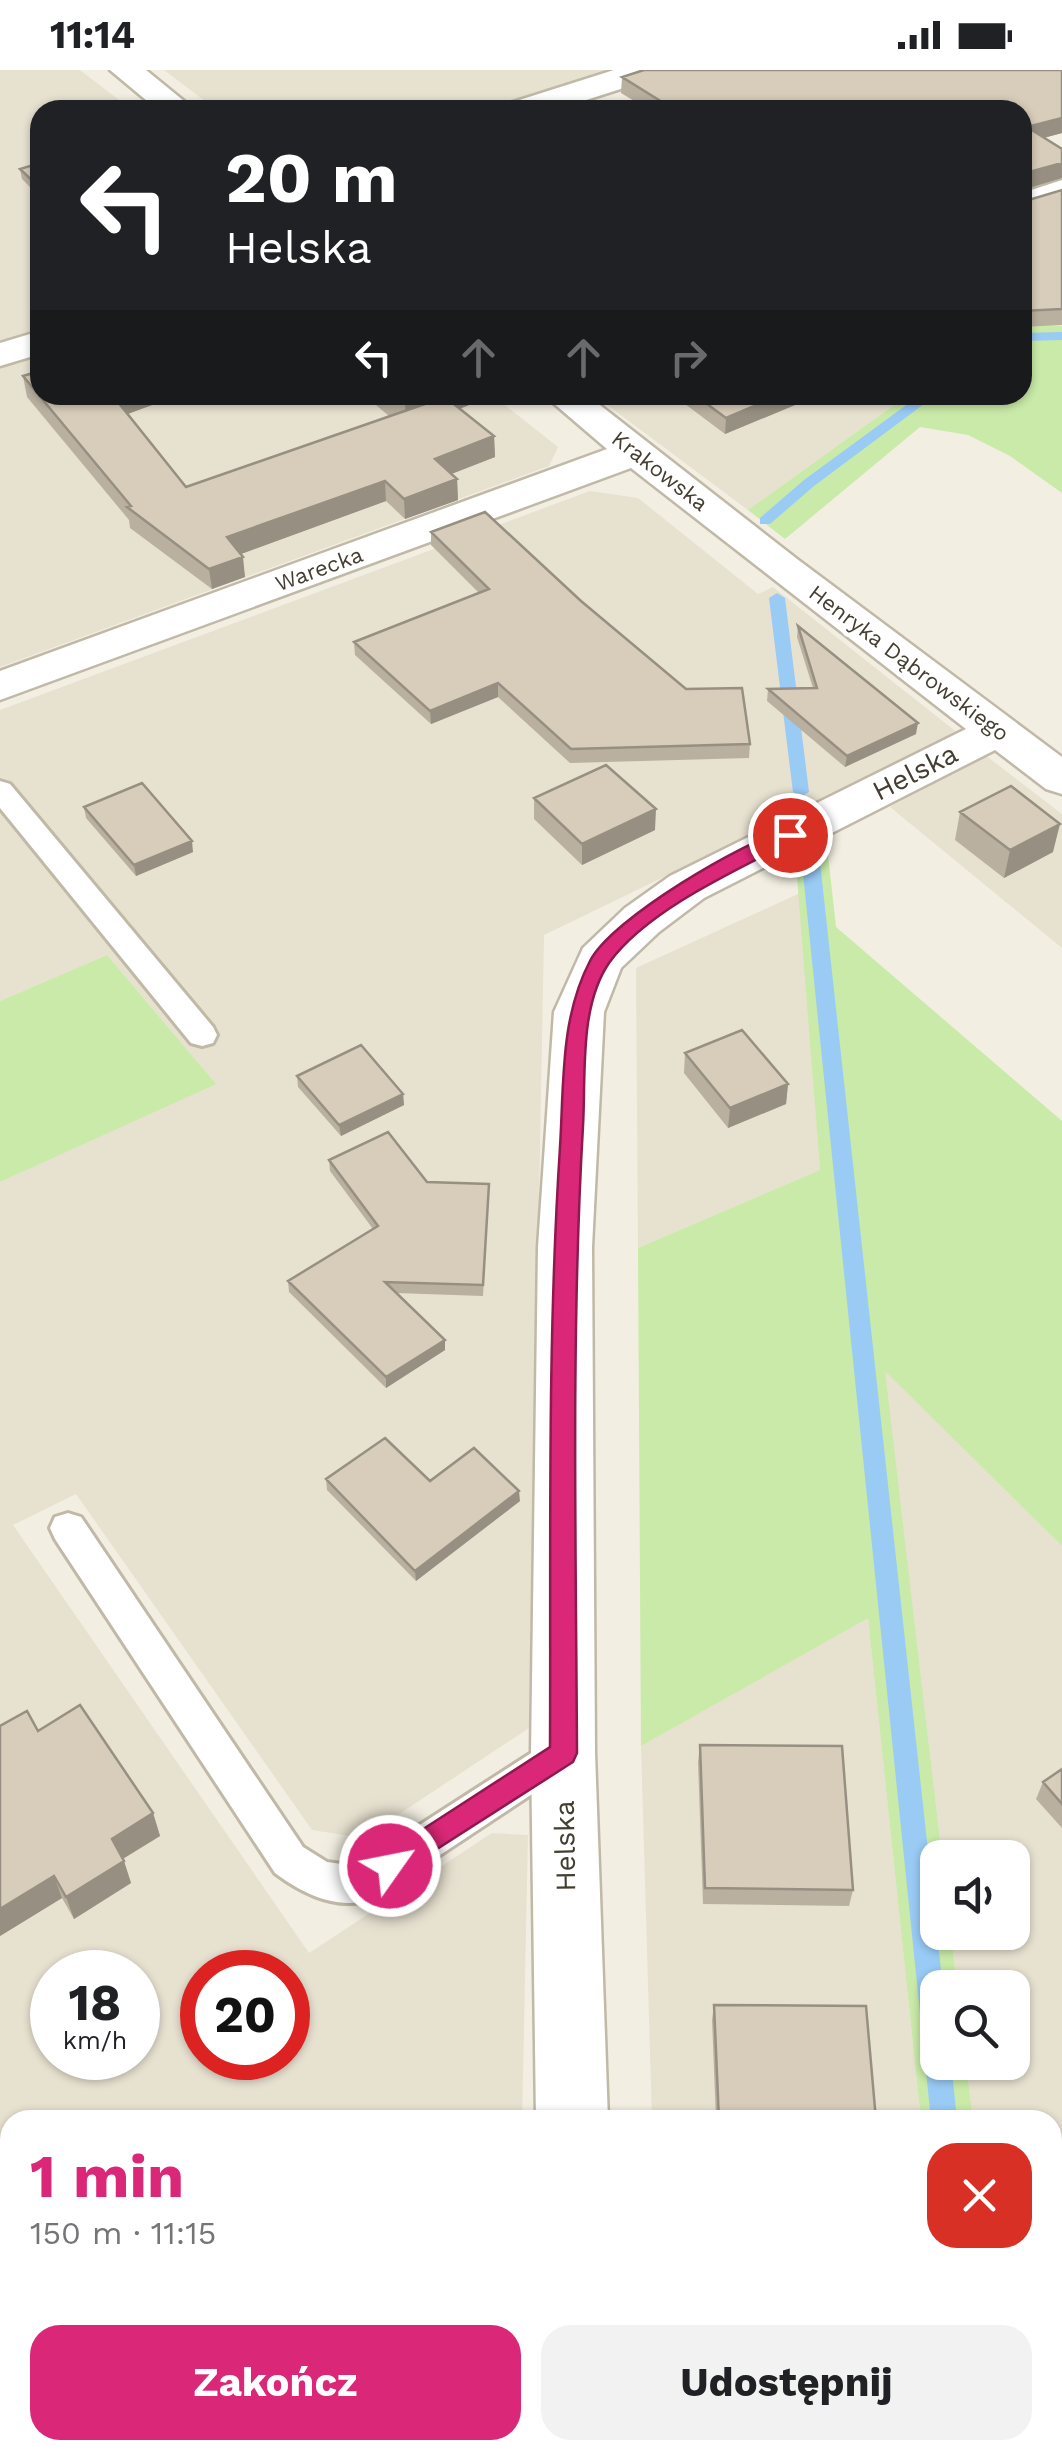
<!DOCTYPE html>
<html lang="pl">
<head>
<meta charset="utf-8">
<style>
  :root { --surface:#fff; --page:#f2f2f2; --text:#202124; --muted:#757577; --accent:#db2777 }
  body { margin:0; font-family:"Work Sans",sans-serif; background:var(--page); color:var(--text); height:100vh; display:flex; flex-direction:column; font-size:38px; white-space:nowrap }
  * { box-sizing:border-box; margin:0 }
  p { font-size:32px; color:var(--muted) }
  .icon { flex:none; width:55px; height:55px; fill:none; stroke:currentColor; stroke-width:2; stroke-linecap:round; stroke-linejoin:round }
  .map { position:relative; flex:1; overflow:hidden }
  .sheet { position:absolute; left:0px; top:2040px; width:1062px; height:350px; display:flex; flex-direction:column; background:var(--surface); border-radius:30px 30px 0 0; box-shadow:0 2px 8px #0004 }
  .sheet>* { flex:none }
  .top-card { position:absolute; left:30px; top:30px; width:1002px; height:305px; border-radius:30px; box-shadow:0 2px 8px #0004; background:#202124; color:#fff; overflow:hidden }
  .tools { position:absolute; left:920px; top:1770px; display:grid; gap:20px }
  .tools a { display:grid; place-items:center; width:110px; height:110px; border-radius:20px; background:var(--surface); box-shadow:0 2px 8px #0004; font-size:50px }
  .speed { position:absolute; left:30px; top:1880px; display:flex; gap:20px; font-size:50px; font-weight:700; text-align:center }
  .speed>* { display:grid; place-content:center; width:130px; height:130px; border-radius:50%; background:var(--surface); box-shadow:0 2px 8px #0004; line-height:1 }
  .speed small { font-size:25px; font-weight:400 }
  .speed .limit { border:15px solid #d22; background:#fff; color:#111 }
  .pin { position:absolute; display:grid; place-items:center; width:85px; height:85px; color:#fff; margin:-42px; border:5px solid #fff; border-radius:50%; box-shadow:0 2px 10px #0007 }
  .me { position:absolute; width:110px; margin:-55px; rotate:57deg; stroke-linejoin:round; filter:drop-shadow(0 0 8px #0008) }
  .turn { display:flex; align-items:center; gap:35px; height:210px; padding:0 30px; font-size:45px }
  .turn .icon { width:130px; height:130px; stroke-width:2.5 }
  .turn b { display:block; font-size:70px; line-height:85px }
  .lanes { display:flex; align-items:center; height:95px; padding:0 30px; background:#0003; justify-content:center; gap:50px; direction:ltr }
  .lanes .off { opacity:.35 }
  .round { display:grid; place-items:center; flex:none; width:105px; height:105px; border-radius:30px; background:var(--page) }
  .head { display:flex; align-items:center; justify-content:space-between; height:170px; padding:0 30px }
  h1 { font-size:60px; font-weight:700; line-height:75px; color:var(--accent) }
  .primary-button { display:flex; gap:20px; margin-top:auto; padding:20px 30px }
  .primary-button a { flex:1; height:115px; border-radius:30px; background:var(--accent); color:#fff; font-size:40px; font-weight:700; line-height:115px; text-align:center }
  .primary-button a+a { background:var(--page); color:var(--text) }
  .status { display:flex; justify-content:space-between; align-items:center; height:70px; padding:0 50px; background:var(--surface); direction:ltr }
  .status svg { height:28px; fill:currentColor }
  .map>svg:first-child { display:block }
</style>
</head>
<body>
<div class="status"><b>11:14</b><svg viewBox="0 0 49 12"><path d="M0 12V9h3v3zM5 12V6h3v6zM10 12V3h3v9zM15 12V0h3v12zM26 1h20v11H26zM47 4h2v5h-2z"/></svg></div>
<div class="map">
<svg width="1062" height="2390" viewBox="0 0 1062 2390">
  <rect width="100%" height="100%" fill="#f2eee2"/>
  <path fill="#e7e1d0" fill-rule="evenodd" d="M0,0H80L132,40H40V262L0,274Z
    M164,0H607L483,40H217Z
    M40,284V325H492L558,377L549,396L0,597V297Z
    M594,325H908L748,440Z
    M590,421L638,428L758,524L773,517L959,664L544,865L529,1658L363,1768L312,1760L76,1424L13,1455L309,1883L492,1763L528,1765L522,2050H10V2380H516L515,2388L0,2390V1112L215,1013L107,885L0,931V640ZM52,1902H138V1988H52ZM202,1902H288V1988H202Z
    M985,685L1062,744V878L890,737Z
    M800,823L820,1100L638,1178L636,898Z
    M884,1299L1062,1476V2081L1053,2089L1052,2050H973L966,1993L1012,1992V1918L957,1917L951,1863L1012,1862V1788L942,1787Z
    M868,1547L921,2050H652L641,1676Z
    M1062,2224V2382L1053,2370L1052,2230Z"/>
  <path fill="#c9eaa8" d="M1030,255L1062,256V423L1010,386L968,365L920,357L785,469L748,440L908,325H1022L1023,257Z
    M826,767L836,857L1062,1051V1476L885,1301L942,1787L938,1788V1862L951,1863L957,1917L938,1918V1992L966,1993L973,2050H921L868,1548L641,1676L638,1178L820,1100L795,781Z
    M107,885L216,1014L0,1112V931Z
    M1053,2370L1062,2382V2390H774L787,2380H1052Z"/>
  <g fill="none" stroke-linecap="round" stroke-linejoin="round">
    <path fill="#99cbf5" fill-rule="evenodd" d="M1062,262V270L1022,271V263Z
      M920,325H936L814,416L770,454H760V448L804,410Z
      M777,523L785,528L809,722L801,727L793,722L769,528Z
      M809,768L818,774L943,1918H938V1992H951L957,2050H931L800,774Z
      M976,2380H1004L1006,2390H978Z"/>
    <g stroke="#c1b9a7" stroke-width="6">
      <path id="service" d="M0,711L10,714L213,957L217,965L213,973L202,976L191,973L0,738Z
        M68,1443L81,1447L303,1777L327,1792L356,1796L550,1671L563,1666L576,1671L582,1683L576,1695L375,1828C340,1842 303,1824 275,1803L55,1469L50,1458L55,1447Z"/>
    </g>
    <g stroke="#c1b9a7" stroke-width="5">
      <path id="minor" d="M110,0H146L195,40H158Z
        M614,0H663L658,7L555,40H506L510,33Z
        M1062,110V132L1022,145V123Z
        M40,261V284L0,296V273Z
        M544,325H587L797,489L1062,687V724L1046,719L995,680L704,828L659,862L621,898L604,942L592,1177L595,1683L608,2050H536L531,1683L538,1177L554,942L583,878L625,838L670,806L966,659L631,398L0,630V601L607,379Z
        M1062,2106V2182L1052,2185V2110Z
        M541,2380H619V2390H541Z
        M671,2380H759L755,2390H667Z"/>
    </g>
    <use href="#service" fill="#fff" fill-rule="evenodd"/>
    <use href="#minor" fill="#fff" fill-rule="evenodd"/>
  </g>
  <path fill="#bab0a0" d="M644,0H1062V63L1044,68L1062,79V108L1022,120V40H649L621,23L622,7Z
    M40,93V127L22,109L20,99Z
    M1062,120V255L1022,257V132Z
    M23,306L40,325H151L152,335L127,344L186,417L389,346L364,325H469V335L460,339L494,366L495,387L451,404L457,409L458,430L405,449L386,431L241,484L245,507L212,519L130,458L129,450L27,327Z
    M673,325H819L725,364Z
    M431,462L581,531L750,674L749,688L570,693L498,627L431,654L355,585L354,572L479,523L431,475Z
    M798,556L916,664L845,697L767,631L768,619L813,618L797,567Z
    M534,728L655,760L582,795L534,749Z
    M84,737L193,782L136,806L86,748Z
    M960,742L1053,782L1004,808L955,770Z
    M685,983L788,1014L786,1034L728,1058L684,1003Z
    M297,1006L403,1024L404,1035L341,1066L298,1017Z
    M329,1090L427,1112L489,1114L483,1226L396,1223L445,1270V1280L386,1318L289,1222L288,1211L373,1159L330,1101Z
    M326,1409L430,1411L520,1431L416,1511L327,1420Z
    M0,1656L38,1661L153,1743L160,1766L123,1789L131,1813L74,1849L62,1828L0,1866Z
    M700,1675L853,1820L849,1836L703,1834L698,1692Z
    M1062,1699V1758L1036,1729L1043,1712Z
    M714,1935L876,2050H716L712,1950Z"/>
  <path fill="#979082" d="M1062,48V63L1024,73L1027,57Z
    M1062,93V108L1022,120V104Z
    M1027,240L1024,256L1022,257V241Z
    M120,325H151L152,335L117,348L114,327Z
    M423,325H469V335L406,359L405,332Z
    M780,325H819L725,364L726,348Z
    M494,366L495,387L436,410L435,389Z
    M457,409L458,430L405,449L404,429Z
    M385,411L386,431L230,488L227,467Z
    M243,487L245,507L212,519L209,499Z
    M498,613V627L431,654L430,641Z
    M918,653L916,664L845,697L847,686Z
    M656,739L655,760L582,795V774Z
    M1060,754L1053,782L1004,808L1010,780Z
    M192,771L193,782L136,806L134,795Z
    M788,1014L786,1034L728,1058L730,1038Z
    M403,1024L404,1035L341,1066L339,1055Z
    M445,1270V1280L386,1318V1307Z
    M519,1421L520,1431L416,1511L415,1501Z
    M153,1743L160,1766L119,1791L112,1769Z
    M124,1791L131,1813L74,1849L66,1827Z
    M54,1806L62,1828L0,1866V1839Z"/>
  <path fill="#d8cdba" stroke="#979082" stroke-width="2.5" d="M644,0H1062V48L1027,57L1062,79V93L1022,104V40H675L622,7Z
    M40,93V118L20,99Z
    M1062,120V239L1022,241V132Z
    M40,301V325H120L114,327L186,417L445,327L494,366L435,389L457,409L404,429L385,411L227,467L243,487L209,499L127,437L131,436L23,306Z
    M396,325H423L405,332Z
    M695,325H780L726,348Z
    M485,442L581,531L686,619L742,618L750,674L571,679L498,613L430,641L354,572L489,519L431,462Z
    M798,556L918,653L847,686L768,619L817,618Z
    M606,695L656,739L582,774L534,728Z
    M142,713L192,771L134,795L84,737Z
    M1011,716L1060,754L1010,780L960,742Z
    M742,960L788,1014L730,1038L685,983Z
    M361,975L403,1024L339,1055L297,1006Z
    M388,1062L427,1112L489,1114L483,1215L385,1212L445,1270L386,1307L288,1211L378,1156L329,1090Z
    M385,1368L430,1411L474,1378L519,1421L415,1501L326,1409Z
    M80,1635L153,1743L112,1769L124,1791L66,1827L54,1806L0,1839V1656L27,1641L38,1661Z
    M700,1675L842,1676L853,1820L705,1818Z
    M1062,1699V1734L1043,1712Z
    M714,1935L866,1936L876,2050H719Z
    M10,2251V2342L0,2322V2258Z
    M215,2380H311L316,2390H199Z"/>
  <path fill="#db2777" stroke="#8e194d" stroke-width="2.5" d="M790,758L800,765L797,769C739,799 648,839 609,893C579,937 586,1005 583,1056C571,1264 576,1474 577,1683L573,1692L390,1809L380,1805L376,1796L380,1787L550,1677C551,1477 547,1276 560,1077C564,1014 560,948 590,891C612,848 743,772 790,758Z"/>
  <g text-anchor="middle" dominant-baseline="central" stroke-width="9" stroke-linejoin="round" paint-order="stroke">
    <g font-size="22" fill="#443e32" stroke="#fff">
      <text transform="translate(660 401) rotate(38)">Krakowska</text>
      <text transform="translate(319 499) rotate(-20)">Warecka</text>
      <text transform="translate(909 593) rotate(37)">Henryka Dąbrowskiego</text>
    </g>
    <g font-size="28" fill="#443e32" stroke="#fff">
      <text transform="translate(915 702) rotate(-27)">Helska</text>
      <text transform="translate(565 1776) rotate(-91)">Helska</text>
    </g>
  </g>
</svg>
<div class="tools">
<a><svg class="icon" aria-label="sound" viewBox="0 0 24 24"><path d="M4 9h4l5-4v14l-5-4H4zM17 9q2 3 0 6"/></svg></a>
<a><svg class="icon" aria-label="search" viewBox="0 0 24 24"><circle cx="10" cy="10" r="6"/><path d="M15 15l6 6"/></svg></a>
</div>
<div class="speed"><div>18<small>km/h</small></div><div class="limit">20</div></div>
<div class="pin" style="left:790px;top:765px;background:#d93025"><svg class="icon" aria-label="arrive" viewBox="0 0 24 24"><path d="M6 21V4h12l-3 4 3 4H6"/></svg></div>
<svg class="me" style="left:390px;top:1796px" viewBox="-20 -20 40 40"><circle r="17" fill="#db2777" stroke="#fff" stroke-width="3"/><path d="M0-11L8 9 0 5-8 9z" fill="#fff"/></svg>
<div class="top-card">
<div class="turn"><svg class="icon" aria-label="left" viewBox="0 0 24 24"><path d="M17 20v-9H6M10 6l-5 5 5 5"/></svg><div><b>20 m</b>Helska</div></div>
<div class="lanes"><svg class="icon" aria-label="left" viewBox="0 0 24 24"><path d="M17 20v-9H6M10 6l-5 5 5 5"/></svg><svg class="icon off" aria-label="ahead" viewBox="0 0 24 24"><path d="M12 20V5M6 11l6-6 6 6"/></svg><svg class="icon off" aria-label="ahead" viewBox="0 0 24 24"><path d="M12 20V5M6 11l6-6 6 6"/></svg><svg class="icon off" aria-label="right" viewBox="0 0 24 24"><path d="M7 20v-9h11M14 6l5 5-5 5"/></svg></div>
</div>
<section class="sheet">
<div class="head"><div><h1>1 min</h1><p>150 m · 11:15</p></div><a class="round" style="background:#d93025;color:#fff"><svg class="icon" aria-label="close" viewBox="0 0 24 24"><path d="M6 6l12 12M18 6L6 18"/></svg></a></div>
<div class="primary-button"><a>Zakończ</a><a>Udostępnij</a></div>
</section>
</div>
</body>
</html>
